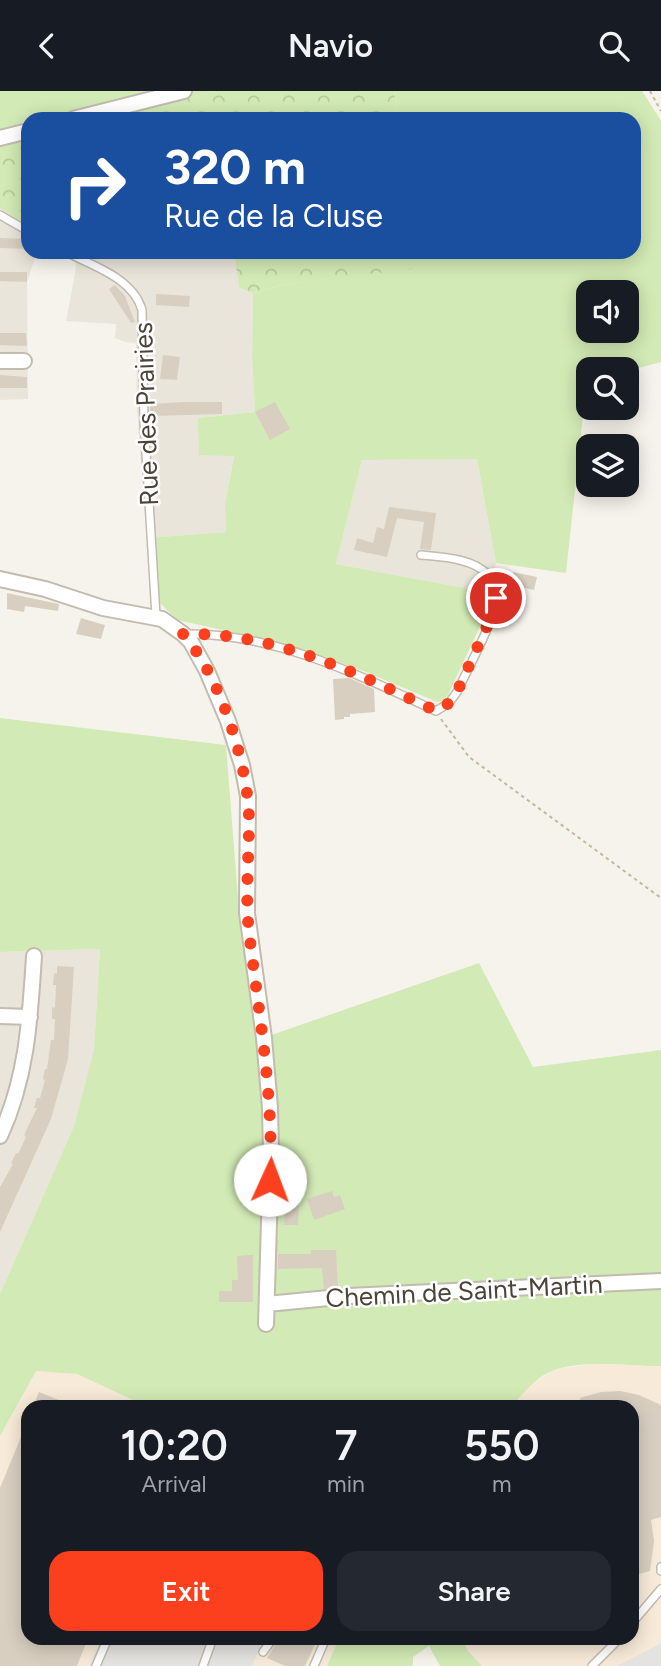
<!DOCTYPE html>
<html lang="en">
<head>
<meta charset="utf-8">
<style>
  :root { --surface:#171b24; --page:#242831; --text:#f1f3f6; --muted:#9ea1a6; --accent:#fc3f1d }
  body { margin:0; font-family:Figtree,sans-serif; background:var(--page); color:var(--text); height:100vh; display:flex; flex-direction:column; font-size:26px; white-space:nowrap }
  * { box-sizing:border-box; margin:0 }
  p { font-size:23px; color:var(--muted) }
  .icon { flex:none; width:38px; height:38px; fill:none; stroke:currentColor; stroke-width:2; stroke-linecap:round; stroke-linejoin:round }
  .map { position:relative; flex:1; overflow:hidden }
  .side { position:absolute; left:21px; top:1309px; width:618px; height:245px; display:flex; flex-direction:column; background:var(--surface); border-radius:21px; box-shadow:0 4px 18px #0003 }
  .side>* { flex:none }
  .guide { position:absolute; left:21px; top:21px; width:620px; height:147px; border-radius:21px; box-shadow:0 4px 18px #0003; background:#1a4fa0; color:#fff; overflow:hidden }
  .controls { position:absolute; left:576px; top:189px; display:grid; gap:14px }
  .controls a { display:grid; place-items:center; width:63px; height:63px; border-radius:14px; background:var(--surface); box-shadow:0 4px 18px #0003; font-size:35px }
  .pin { position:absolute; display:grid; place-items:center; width:60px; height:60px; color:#fff; margin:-30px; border:4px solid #fff; border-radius:50%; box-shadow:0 2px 7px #0007 }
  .me { position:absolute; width:77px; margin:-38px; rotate:2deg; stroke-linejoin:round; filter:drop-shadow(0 0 5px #0008) }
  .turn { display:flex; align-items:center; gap:24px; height:147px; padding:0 28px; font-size:32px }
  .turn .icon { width:91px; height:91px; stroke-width:2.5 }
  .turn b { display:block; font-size:49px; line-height:60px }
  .eta { display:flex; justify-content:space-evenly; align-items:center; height:119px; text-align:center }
  .eta b { font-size:42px; font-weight:600; line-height:49px }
  .button { display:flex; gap:14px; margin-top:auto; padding:14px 28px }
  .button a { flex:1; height:80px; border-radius:21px; background:var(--accent); color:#fff; font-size:28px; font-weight:600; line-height:80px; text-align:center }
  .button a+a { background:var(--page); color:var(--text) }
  header { display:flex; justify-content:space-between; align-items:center; height:91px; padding:0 28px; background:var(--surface); font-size:32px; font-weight:600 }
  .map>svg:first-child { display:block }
</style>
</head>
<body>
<header><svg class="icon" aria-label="back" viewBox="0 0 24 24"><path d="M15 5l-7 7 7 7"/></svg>Navio<svg class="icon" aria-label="search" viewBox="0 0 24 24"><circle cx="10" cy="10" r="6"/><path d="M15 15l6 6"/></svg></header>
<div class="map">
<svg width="661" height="1575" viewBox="0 0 661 1575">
  <defs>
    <pattern id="forest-crowns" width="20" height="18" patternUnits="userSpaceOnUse" patternTransform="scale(1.75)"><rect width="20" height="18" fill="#d2eab5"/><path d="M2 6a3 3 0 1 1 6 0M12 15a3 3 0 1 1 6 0" fill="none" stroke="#b6ca9c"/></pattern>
  </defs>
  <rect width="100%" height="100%" fill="#f6f3ec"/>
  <path fill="#eae5da" d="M28,47V161H37L27,191L28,308L0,309V54Z
    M74,161H234L239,197L253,202L252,265L255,321L199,327L234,364L225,413L226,441L147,447L137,318L136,252L125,251L115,247L116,233L66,230L76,177Z
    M477,368L496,472L491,502L336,473L362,369Z
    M100,858L94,958L74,1035L0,1203V861Z"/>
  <path fill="#f7ead8" d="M594,1273L661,1275V1575H482L468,1560L462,1547H632V1316H512L526,1297L556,1278Z
    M36,1280L77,1283L148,1316H28V1547H339L327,1575H0V1345Z"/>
  <path fill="#d2eab5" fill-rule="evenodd" d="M0,0H216L97,28H28V47L0,54Z
    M394,0H642L661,30V271L627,280L588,278L566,482L496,472L477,368L362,369L336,473L491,502L483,529L448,604L442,610L437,611L366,581L283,552L177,529L150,502L147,447L226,441L225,413L234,365L199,364L198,327L255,321L252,265L253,202L286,193L419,176L418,161H634V28H398ZM588,201H626V240H588Z
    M0,627L226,654L241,846L256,910L260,948L479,872L533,976L661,959V1275C629,1275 587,1269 557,1278C538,1284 523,1301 512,1316H148L77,1283L36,1280L0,1345V1203L74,1035L94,958L100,858L0,861Z
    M339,1547H462L468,1560L482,1575H440L429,1555L413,1566V1575H327Z"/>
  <path fill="url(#forest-crowns)" d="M216,0H394L398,28H97Z
    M28,47V134L0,117V54Z
    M234,161H418L420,177L286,193L253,202L239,197Z"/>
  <path fill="#e5e3e0" d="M101,1547H264L252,1575H89Z
    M661,1552V1575H616L635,1566Z"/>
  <path fill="#d8cfc1" d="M0,147L25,148L26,158L0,157Z
    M0,181H27V191L0,190Z
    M115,194L125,205L135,231L131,232L109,198Z
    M156,203L190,205L189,216L156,214Z
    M0,242H26L27,255L0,254Z
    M163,264L180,266L177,289L160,288Z
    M0,284L27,286V297H0Z
    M184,311H222V323L150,325V313Z
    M275,311L290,338L270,349L255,321Z
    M389,416L436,422L431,459L420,458L424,431L397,427L387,466L354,459L357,447L373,452L377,436L384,438Z
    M513,481L537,486L534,499L511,494Z
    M7,502L59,513L58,520L25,515L24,521L7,518Z
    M81,527L105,534L101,548L76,543Z
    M349,587L374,598L375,621L350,623V626H344V628L335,629L333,588Z
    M57,875L74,876L68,968L51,1028L0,1141V1096L13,1073L11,1072L16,1062L18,1063L26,1046L24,1044L37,1017H34L37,1007H40L45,989L43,988L45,978H47L51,949H54L55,928H52V916L55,917L56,894H53L54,882L57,883Z
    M332,1100L334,1106L340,1104L345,1118L314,1129L307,1108Z
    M285,1115H299L298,1134H284Z
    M311,1159H336L338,1196L324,1198L322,1177L278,1178V1163H311Z
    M253,1164V1211H219V1200H232V1189H238L237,1165Z
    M620,1300L639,1304L661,1314V1426L651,1429L654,1450L650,1480L632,1485V1316H580V1307L601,1301Z
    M39,1301L76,1316H33Z
    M28,1329V1547H88L77,1575H0V1397Z
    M279,1547H318L305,1575H285L267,1567Z"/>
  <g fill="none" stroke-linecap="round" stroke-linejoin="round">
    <g stroke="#c2bbae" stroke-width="10">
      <path id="service" d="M0,124L28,140
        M66,161C93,175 133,187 142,219L144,329L156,525
        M184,543C272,541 359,584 436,620L449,612L457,601C467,579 494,531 496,509C497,501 494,490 488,484C474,467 441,466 421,464
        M661,1476V1480
        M632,1532L661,1498
        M263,1561L273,1547
        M96,1575L108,1547
        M203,1575L213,1547
        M314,1575L326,1547
        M592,1575L620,1547"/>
    </g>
    <g stroke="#c2bbae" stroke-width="18">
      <path id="minor" d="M73,28L184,0
        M0,47L28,40
        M0,270H24
        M0,488L45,498L103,517L162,528L183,543L191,551L207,580L228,630L242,674L248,705L247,822L264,947L270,1017L271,1063L266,1233
        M0,925L30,926
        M0,1045C27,987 30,928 34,865
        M267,1213L349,1205L661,1190"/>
    </g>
    <path stroke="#c4b79f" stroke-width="2" stroke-dasharray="3.5 3.5" stroke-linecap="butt" d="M650,0L661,20
      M441,628L469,666L661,807"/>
    <use href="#service" stroke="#fff" stroke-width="7"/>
    <use href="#minor" stroke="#fff" stroke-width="14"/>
  </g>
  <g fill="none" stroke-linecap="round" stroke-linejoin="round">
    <path stroke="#fc3f1d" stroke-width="12" stroke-dasharray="0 21.6" d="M270,1089C274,1006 259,924 249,841C245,804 249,768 249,730C249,676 220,584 183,543C272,540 359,583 436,620L449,612L457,601L493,522L496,507"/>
  </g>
  <g text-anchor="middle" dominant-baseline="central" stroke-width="5" stroke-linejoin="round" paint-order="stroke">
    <g font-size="26" fill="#4b4439" stroke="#fff">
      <text transform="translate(146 323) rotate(-92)">Rue des Prairies</text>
      <text transform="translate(464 1200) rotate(-3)">Chemin de Saint-Martin</text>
    </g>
  </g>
</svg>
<div class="controls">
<a><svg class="icon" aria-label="sound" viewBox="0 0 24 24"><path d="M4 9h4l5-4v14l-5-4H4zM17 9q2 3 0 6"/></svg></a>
<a><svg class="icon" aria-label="search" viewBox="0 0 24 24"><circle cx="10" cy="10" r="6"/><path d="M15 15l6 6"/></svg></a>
<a><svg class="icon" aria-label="layers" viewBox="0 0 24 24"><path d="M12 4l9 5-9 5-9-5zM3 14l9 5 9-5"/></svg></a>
</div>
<div class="pin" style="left:496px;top:507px;background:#d93025"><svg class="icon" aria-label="arrive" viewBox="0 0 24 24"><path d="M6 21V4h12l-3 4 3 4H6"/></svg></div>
<svg class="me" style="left:270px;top:1089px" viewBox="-20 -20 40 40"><circle r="19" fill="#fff"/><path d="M0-13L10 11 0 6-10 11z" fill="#fc3f1d"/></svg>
<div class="guide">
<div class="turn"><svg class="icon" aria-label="right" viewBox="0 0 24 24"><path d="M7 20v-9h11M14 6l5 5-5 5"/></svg><div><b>320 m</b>Rue de la Cluse</div></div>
</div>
<section class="side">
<div class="eta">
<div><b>10:20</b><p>Arrival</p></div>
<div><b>7</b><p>min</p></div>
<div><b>550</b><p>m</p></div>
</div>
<div class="button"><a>Exit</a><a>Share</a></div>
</section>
</div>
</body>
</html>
